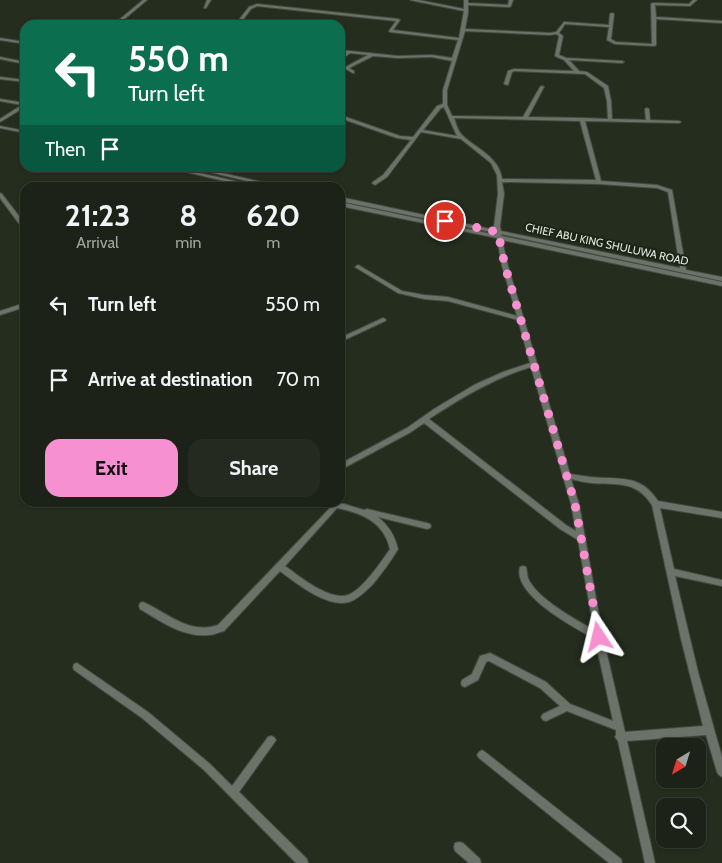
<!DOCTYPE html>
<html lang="en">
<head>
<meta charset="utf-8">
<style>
  :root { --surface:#1c2217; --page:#252a20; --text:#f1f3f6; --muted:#a0a4a1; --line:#3a3f36; --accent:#f690d0 }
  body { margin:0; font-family:Cabin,sans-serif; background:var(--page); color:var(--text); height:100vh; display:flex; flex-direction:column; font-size:19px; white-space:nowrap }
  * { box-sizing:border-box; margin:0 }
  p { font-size:16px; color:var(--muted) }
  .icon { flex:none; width:28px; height:28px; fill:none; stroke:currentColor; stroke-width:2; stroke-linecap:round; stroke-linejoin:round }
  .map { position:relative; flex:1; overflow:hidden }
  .drawer { position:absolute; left:20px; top:182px; width:325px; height:325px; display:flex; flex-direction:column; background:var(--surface); border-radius:15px; box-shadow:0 1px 4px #0004,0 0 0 1px var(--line) }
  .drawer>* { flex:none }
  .guide { position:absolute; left:20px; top:20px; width:325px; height:152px; border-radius:15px; box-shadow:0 1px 4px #0004,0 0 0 1px var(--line); background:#0b6e4f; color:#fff; overflow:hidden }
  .needle { width:32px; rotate:218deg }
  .controls { position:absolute; left:656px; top:738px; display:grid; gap:10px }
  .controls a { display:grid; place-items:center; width:50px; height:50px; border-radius:10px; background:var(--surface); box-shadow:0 1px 4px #0004,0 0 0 1px var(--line); font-size:25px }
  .pin { position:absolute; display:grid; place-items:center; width:42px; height:42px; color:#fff; margin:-21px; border:2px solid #fff; border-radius:50%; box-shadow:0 1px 5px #0007 }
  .me { position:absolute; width:55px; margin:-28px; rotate:350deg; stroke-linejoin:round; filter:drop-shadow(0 0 4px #0008) }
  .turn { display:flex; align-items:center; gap:18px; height:105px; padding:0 25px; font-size:22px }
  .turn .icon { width:65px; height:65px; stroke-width:2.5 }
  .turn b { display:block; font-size:35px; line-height:42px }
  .then { display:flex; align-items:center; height:48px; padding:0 25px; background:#0003; gap:10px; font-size:19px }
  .eta { display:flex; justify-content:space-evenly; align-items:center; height:85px; text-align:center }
  .eta b { font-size:30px; font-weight:800; line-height:35px }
  .primary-button { display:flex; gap:10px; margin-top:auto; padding:10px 25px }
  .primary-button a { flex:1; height:58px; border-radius:15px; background:var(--accent); color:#111; font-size:20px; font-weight:800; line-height:58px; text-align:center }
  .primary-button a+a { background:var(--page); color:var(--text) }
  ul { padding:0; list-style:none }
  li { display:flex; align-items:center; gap:15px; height:75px; padding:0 25px }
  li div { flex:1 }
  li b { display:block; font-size:19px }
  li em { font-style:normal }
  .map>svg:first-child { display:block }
</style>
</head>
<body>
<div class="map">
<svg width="722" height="863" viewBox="0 0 722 863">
  <rect width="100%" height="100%" fill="#252d1f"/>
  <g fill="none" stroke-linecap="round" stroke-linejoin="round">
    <g stroke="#444b3e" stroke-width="2">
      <path id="minor" d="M143,0H147L122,21V25H118L119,20Z
        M207,0H211L206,8H204Z
        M410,0H418L464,9V0H468V3L508,5L509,0H513L511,6L509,7L468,5V13L465,29L550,33L556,32L564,22L609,25L610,14L612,13L614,14L611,39L616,42L652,44L651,4L653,3L689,4L693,0H697L690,6L655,5L656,17L722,21V23L656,19V45L654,46L615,44L607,40L609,27L565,24L559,33L563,36L559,55L566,58L622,61L624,62L622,63L569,60L579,71L587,72L608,86L611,101L612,119L646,120L645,109L647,108L649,109L650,120L679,121L681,122L679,123L585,121L601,181L657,185L672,190L686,270L722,277V281L501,234L502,236L722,282V286L502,240L508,266L570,474C576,475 583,476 590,477C618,480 640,473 658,501L722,512V518L660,508L674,569L722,580V586L675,576L698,672L722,757V777L719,775L717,772L706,735L627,741L655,863H645L618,741L615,737L616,735V730L567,711L546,721L543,720L541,717L543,714L560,706L540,688L489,661L486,662L478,680L465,687L462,686L461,683L462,680L472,674L480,656L490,653L546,682L570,704L613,721L595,639C575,628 512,595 520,567L523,566L526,567C527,570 527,575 528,578C536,598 576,620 594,630L578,540L560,529L424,423L411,432L340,470V464L407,428L434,409L474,385L503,372L530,363L518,320L448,301L424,299L398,293L355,267L358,265L360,266L402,291L424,295L448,297L517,316L502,266L497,238L340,206V202L496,235V233L340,201V197L495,230L494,226L498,194L497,175L491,163L461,139L421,132L387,177L375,185L372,183L373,182L383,175L411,140L397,138L340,118V115L400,136L413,137L437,106L443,104V90L452,61L432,57L398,58L373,56L349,68L354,71V73H353L344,68L368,55L350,53L340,61V58L346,53L340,52V50L398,56L432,55L452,58L458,40L390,32L389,31L396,21L257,6L251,9L239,25H235L249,7L257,4L398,19L400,20L393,30L459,38L464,11ZM465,31L550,35L556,34L559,36L555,56L564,60L574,71L514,69L508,71L504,84L508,85L512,72L514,71L585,74L604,88L607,101L608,119L582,118L528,117L544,87L542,86L540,87L523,117L452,116L447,105V90ZM444,107L457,136L423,130L441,108ZM454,118L580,121L596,180L502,179C499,157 477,149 463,136C458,132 456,124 454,118ZM502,182L599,184L657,188L668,192L680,268L501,231L500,226L504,194ZM531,367L571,504L576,531L566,525L429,419C461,398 494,378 531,367ZM571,479C578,481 585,482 591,483C617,485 636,480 652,505L681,639L703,726L625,732L603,637L579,504Z
        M0,38L25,42V44L0,40Z
        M0,57L25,62V64L0,59Z
        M0,77L25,80V82L0,79Z
        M0,99L25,103V107L0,122V119L22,105L0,101Z
        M0,126L25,131V133L0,128Z
        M171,168H177L266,188H255L173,169Z
        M194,168H200L288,188H277L196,169Z
        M0,193L2,194L25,224V230L23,229L0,198Z
        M25,303V307L0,315V311Z
        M383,318L385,319L386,320L385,321L340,342V338Z
        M329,502L344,504L364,510L367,509L427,523L430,524L431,526L430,528L427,529L378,517C389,526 395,536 398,549C391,561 382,573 373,584C366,591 358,599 349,602C327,608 296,583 280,571L224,631C219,632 214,635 209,635C184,638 160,621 140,609L139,606L140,603L143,602C168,613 189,635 218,625L330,508V505ZM337,508C362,513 384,522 390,549C382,561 362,590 348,595C329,601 299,576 285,566Z
        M77,663L148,712L210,764L232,786L268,737L271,736L274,737L276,740L274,743L239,792L307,859L308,863H296L204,770L142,718L74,670L73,667L74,664Z
        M482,750L485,752L621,859L622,863H609L479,758L477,755L479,752Z
        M459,842L463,843L480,859L481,863H469L455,851L454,847L455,843Z"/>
    </g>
    <use href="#minor" fill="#6c7169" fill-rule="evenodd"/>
  </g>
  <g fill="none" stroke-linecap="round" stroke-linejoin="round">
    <path stroke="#f690d0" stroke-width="9" stroke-dasharray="0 16.2" d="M445,221L498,232L505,266L575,504L599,637"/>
  </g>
  <g text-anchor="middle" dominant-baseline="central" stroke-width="4" stroke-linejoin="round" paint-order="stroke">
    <g font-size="11" fill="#e4eae0" stroke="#1b2416">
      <text transform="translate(607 244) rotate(12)">CHIEF ABU KING SHULUWA ROAD</text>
    </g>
  </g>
</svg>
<div class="controls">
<a><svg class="needle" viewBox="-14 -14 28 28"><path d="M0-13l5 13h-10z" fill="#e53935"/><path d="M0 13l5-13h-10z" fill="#a0a4a1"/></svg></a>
<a><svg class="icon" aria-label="search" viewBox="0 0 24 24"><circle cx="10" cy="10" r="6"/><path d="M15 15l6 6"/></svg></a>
</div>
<div class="pin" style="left:445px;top:221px;background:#d93025"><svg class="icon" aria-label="arrive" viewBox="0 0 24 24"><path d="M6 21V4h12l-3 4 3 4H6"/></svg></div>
<svg class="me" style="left:599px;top:637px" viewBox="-20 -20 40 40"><path d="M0-17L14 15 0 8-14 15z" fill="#f690d0" stroke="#fff" stroke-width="4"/></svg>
<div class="guide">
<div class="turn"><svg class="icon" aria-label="left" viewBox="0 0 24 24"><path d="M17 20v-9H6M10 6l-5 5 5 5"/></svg><div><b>550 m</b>Turn left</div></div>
<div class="then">Then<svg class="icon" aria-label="arrive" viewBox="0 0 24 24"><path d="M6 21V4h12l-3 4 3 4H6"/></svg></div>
</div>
<section class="drawer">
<div class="eta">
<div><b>21:23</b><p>Arrival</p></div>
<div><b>8</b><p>min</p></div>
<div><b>620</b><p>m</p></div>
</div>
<ul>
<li><svg class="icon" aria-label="left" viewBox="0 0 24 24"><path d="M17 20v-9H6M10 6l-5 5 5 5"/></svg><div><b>Turn left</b></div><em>550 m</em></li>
<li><svg class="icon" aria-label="arrive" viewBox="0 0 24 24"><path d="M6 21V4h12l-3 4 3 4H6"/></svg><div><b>Arrive at destination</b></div><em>70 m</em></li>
</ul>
<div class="primary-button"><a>Exit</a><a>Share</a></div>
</section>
</div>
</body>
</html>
